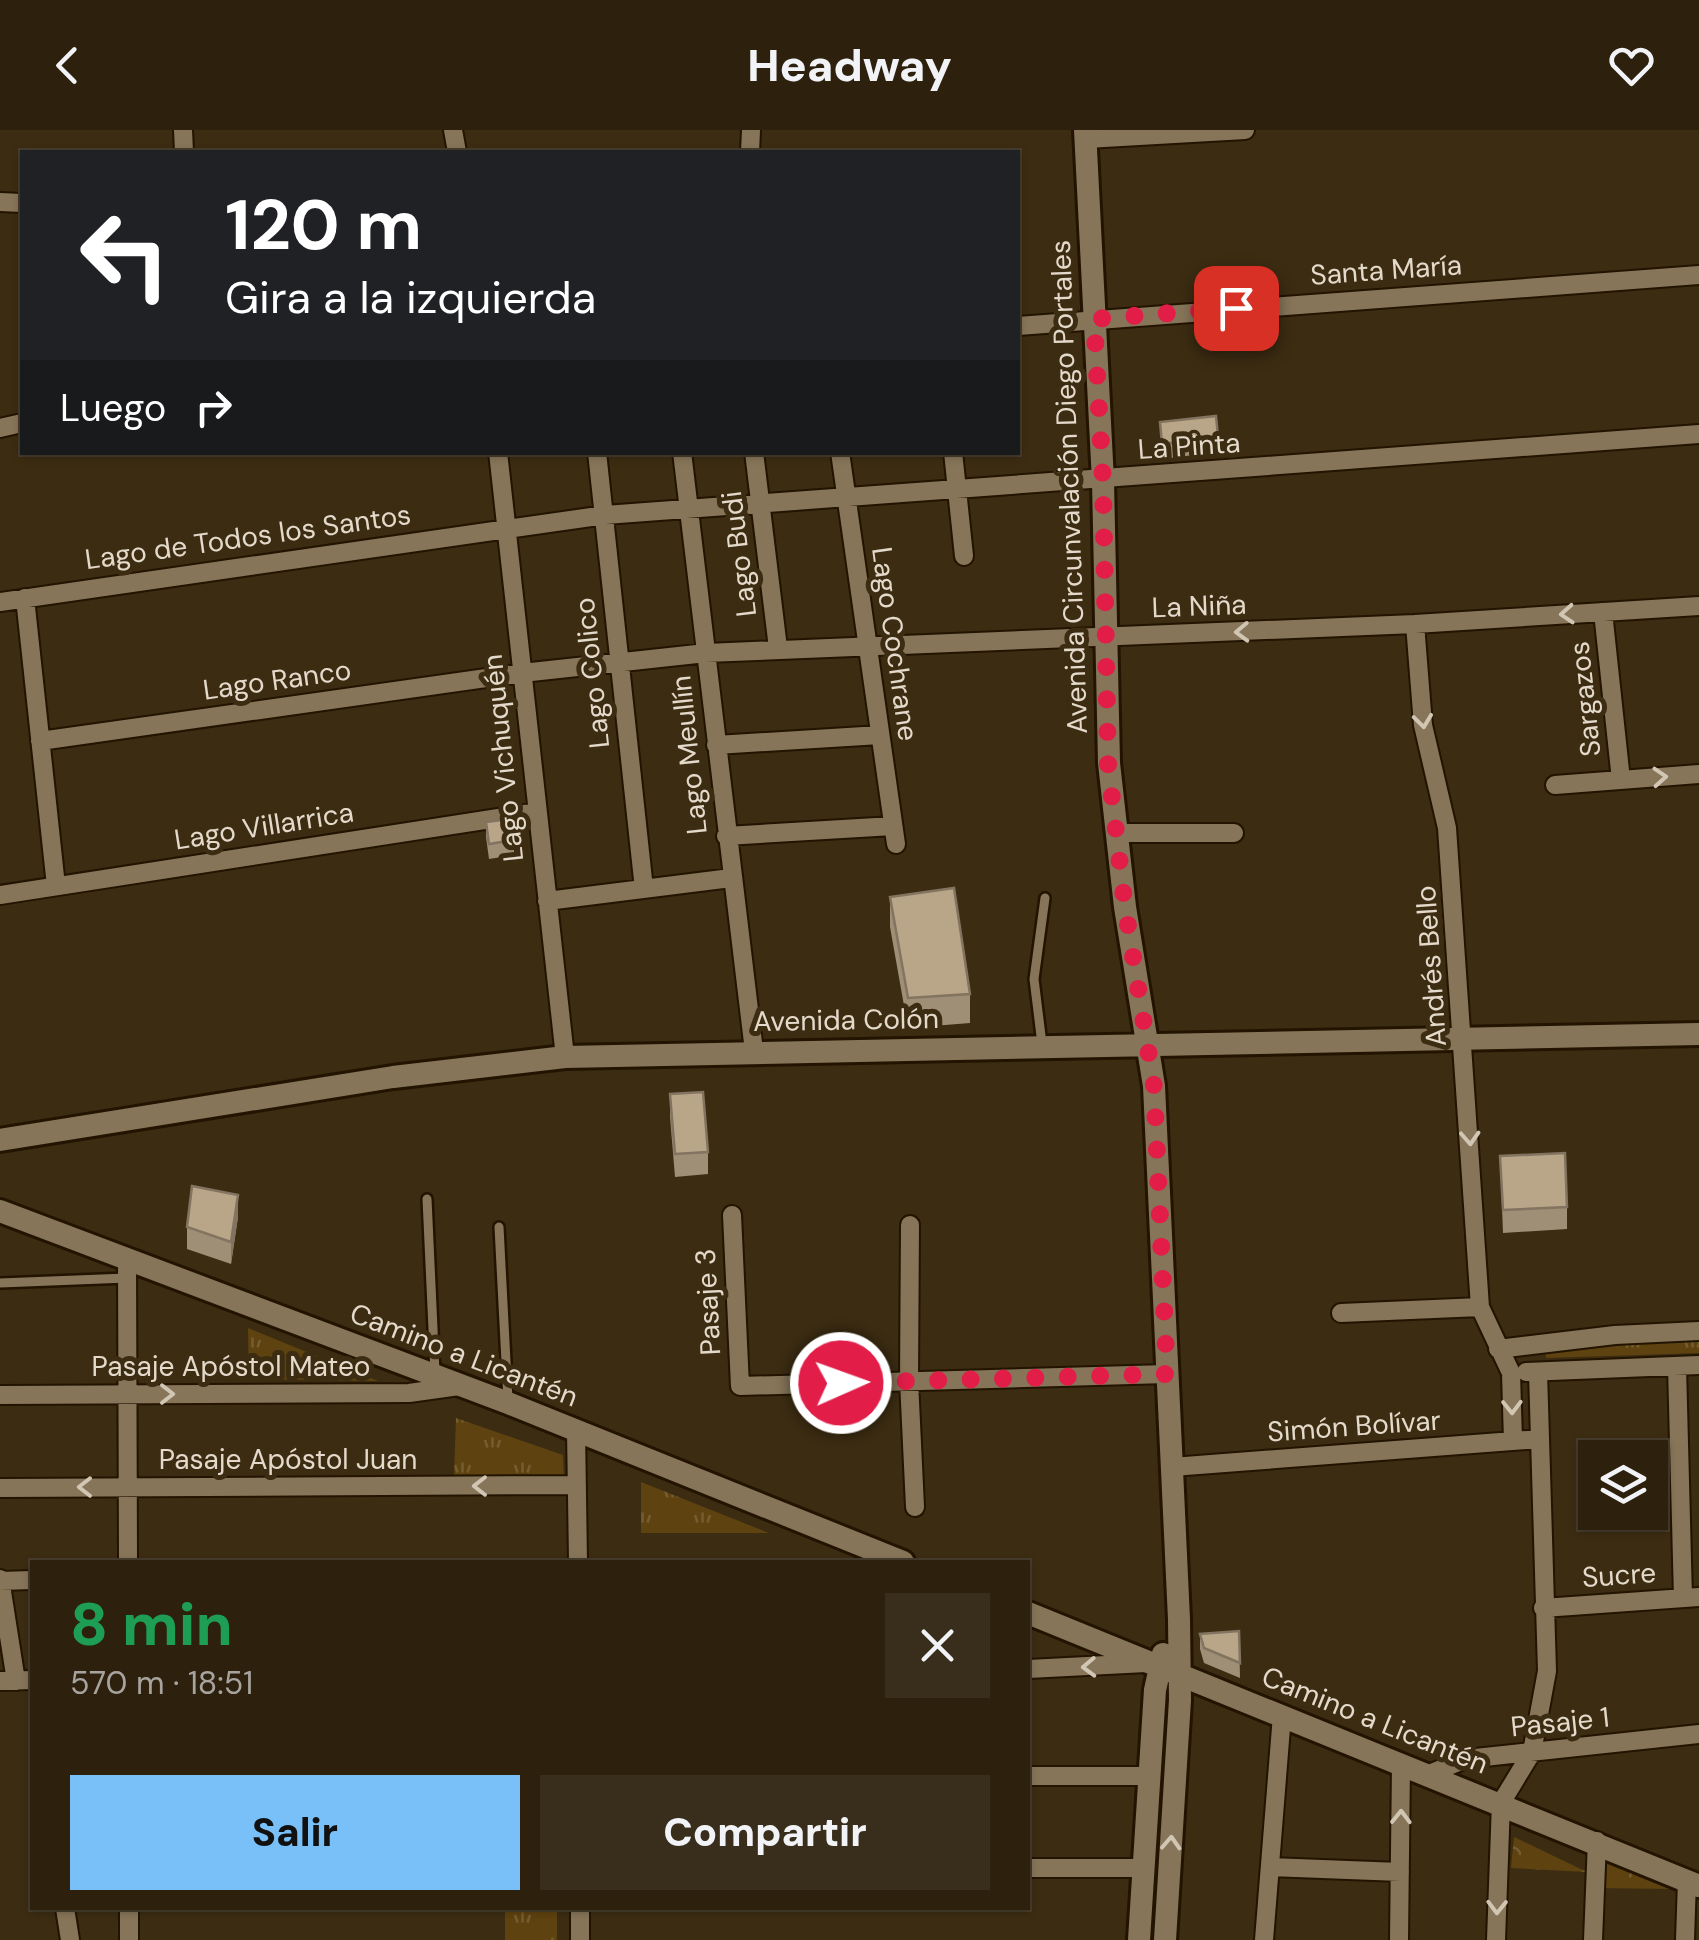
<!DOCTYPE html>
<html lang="es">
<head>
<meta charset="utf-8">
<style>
  :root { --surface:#2d210e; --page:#392e1c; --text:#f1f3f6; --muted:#a7a39e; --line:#483e2e; --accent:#79bff8 }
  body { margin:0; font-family:"DM Sans",sans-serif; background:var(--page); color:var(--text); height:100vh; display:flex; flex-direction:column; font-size:38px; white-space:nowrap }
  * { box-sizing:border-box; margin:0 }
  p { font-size:32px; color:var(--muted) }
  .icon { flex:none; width:55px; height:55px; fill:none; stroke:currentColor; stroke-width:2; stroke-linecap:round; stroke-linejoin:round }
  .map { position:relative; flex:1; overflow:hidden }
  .side { position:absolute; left:30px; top:1430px; width:1000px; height:350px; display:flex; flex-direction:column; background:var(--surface); border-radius:0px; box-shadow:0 2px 8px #0004,0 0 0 2px var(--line) }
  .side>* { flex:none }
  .hud { position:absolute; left:20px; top:20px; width:1000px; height:305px; border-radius:0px; box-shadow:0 2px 8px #0004,0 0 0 2px var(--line); background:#202124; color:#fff; overflow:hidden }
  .buttons { position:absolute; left:1578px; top:1310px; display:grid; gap:20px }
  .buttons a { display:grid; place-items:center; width:90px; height:90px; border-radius:0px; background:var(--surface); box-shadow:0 2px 8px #0004,0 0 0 2px var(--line); font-size:50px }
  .pin { position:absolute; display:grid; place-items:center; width:85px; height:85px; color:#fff; margin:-42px; border-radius:20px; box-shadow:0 5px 15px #0006 }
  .me { position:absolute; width:110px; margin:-55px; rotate:88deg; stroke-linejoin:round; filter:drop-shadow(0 0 8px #0008) }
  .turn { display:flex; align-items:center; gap:35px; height:210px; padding:0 40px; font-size:45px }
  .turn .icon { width:130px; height:130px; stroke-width:2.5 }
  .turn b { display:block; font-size:70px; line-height:85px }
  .then { display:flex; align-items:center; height:95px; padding:0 40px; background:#0003; gap:20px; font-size:38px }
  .round { display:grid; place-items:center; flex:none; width:105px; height:105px; border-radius:0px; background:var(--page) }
  .headline { display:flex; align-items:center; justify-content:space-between; height:170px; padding:0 40px }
  h1 { font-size:60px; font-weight:800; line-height:75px; color:#1e9e55 }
  .action { display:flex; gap:20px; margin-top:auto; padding:20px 40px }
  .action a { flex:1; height:115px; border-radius:0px; background:var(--accent); color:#111; font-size:40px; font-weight:800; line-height:115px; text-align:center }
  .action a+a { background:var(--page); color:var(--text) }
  header { display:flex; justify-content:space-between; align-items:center; height:130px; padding:0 40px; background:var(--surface); font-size:45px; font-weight:800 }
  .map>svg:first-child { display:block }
</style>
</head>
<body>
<header><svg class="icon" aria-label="back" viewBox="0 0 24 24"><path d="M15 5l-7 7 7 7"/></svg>Headway<svg class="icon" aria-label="heart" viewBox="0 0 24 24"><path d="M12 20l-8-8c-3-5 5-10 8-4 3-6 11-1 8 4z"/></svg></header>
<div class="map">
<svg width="1699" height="1810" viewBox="0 0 1699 1810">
  <defs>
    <pattern id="grass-tufts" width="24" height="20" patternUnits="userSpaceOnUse" patternTransform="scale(2.5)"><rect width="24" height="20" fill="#5e420f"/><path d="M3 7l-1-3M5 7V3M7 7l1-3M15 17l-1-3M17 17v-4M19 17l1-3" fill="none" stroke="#755d31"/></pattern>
    <pattern id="park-crowns" width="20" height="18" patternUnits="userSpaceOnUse" patternTransform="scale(2.5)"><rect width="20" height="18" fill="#5e420f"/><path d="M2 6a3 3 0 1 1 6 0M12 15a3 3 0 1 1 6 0" fill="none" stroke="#755d31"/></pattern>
  </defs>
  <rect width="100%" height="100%" fill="#3c2c12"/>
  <path fill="url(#grass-tufts)" d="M248,1198L378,1251L249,1249Z
    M1699,1210V1223L1546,1228L1545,1220Z
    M456,1288L563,1325L564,1349L454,1346Z
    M641,1352L769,1403H641Z
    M505,1778H557V1810H505Z"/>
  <path fill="url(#park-crowns)" d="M1514,1707L1587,1742L1511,1738Z
    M1592,1722L1670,1753V1759L1593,1758Z"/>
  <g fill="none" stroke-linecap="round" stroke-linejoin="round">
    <g stroke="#221400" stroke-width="14">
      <path id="service" d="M1042,914L1034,849L1045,768
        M427,1069L435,1242
        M499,1097L508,1270
        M0,1153L127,1148"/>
    </g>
    <g stroke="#221400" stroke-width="22">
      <path id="minor" d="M183,0L184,22
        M453,0L457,22
        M1086,9L1245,0
        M750,22L751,0
        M0,72L22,73
        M1018,196L1699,145
        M0,298L22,293
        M498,322L565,927
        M597,322L644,759
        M682,322L754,921
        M754,322L778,518
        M840,322L896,714
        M953,322L964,426
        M25,468L56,756
        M0,472L605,385L1699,304
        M1603,482L1621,650
        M1415,494L1423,595L1447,698L1480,1177L1511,1243L1513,1311
        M40,611L522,543L706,523L1415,494L1699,476
        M716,615L880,605
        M1555,655L1699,644
        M1116,703H1234
        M726,706L893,696
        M0,765L537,682
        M547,771L731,748
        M732,1085L740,1256L1167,1244
        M910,1095L909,1251L915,1377
        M127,1129L128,1432
        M1341,1183L1480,1177
        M1498,1219L1615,1205L1699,1201
        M1677,1236L1683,1468
        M1526,1242L1699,1235
        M0,1265L409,1263L459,1256
        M576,1300L578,1432
        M1172,1337L1540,1309
        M0,1358L577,1355
        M0,1449L16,1551
        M0,1451L32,1450
        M1543,1478L1699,1467
        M1028,1539L1146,1533
        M0,1551L32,1550
        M1429,1644L1466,1629L1699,1604
        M1028,1646H1149
        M1270,1737L1400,1742
        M1028,1738H1144
        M65,1778L70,1810
        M129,1778V1810
        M580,1778V1810
        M1264,1810L1282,1585
        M1399,1810L1401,1634
        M1496,1810L1501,1673L1532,1622L1547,1541L1538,1242
        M1593,1810L1597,1711
        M1685,1810L1687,1750"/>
    </g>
    <g stroke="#221400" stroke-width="28">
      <path id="tertiary" d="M1085,0L1103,351L1109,633L1125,777L1154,956L1179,1489L1180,1570L1165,1810
        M0,1010L393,947L565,927L1699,904
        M0,1081L508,1273L903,1432
        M1028,1483L1699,1756
        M1139,1810L1155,1560L1163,1524"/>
    </g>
    <use href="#service" stroke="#877559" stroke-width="9"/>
    <use href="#minor" stroke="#877559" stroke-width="18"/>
    <use href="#tertiary" stroke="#877559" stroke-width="22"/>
  </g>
  <path fill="#9f8f76" d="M1160,292L1218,307V322L1162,329Z
    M486,692L514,710V725L489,729L486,707Z
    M890,767L970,864V893L908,898L890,797Z
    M670,964L708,1022V1044L675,1047L670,987Z
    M1500,1026L1567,1077V1099L1503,1103Z
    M238,1087L231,1134L187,1119V1097Z
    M1239,1501L1240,1548L1204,1533L1200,1519V1504Z"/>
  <path fill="#827460" d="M238,1065V1087L231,1134V1112Z"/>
  <path fill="#b9a689" stroke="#827460" stroke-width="2.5" d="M1216,286L1218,307L1162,314L1160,292Z
    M510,689L514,710L489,714L486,692Z
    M954,758L970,864L908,868L890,767Z
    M703,962L708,1022L675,1024L670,964Z
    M1565,1023L1567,1077L1503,1080L1500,1026Z
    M192,1056L238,1065L231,1112L187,1097Z
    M1239,1501L1240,1533L1204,1518L1200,1504Z"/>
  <defs><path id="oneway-chevron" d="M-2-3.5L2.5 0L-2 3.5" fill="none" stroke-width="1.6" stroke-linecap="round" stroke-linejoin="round" transform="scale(2.5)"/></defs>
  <g stroke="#d1c6b4">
    <use href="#oneway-chevron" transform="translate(1567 484) rotate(176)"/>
    <use href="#oneway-chevron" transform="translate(1242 502) rotate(178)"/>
    <use href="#oneway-chevron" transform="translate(1423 591) rotate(83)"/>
    <use href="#oneway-chevron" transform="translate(1660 647) rotate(-4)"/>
    <use href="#oneway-chevron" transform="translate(1470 1008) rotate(87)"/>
    <use href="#oneway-chevron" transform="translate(167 1264)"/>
    <use href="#oneway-chevron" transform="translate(1512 1277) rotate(89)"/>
    <use href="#oneway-chevron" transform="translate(480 1356) rotate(180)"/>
    <use href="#oneway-chevron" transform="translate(85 1357) rotate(180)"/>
    <use href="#oneway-chevron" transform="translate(1089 1537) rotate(178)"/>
    <use href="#oneway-chevron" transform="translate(1401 1687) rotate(-89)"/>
    <use href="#oneway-chevron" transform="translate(1171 1713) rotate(-87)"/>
    <use href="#oneway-chevron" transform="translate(1497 1777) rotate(91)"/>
  </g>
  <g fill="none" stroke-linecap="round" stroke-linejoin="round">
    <path stroke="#e11d48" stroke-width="18" stroke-dasharray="0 32.4" d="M841,1253L1167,1244L1154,956L1125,777L1108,634L1103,351L1094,189L1236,178"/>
  </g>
  <g text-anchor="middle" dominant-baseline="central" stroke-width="10" stroke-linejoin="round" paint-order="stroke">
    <g font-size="28" fill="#e4dacb" stroke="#3c2c12">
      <text transform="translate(1386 140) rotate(-4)">Santa María</text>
      <text transform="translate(1189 316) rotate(-4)">La Pinta</text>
      <text transform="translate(1069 357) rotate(-92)">Avenida Circunvalación Diego Portales</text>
      <text transform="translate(248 407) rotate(-8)">Lago de Todos los Santos</text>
      <text transform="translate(739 424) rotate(-97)">Lago Budi</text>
      <text transform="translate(1199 476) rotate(-2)">La Niña</text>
      <text transform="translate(895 514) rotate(82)">Lago Cochrane</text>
      <text transform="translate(592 543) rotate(-96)">Lago Colico</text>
      <text transform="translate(277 550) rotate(-8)">Lago Ranco</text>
      <text transform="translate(1585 569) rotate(-96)">Sargazos</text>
      <text transform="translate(689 625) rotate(-96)">Lago Meullín</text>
      <text transform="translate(503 628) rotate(-96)">Lago Vichuquén</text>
      <text transform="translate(264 696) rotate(-9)">Lago Villarrica</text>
      <text transform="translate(1431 836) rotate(-94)">Andrés Bello</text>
      <text transform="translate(846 890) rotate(-1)">Avenida Colón</text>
      <text transform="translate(708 1172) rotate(-93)">Pasaje 3</text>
      <text transform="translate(464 1225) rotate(21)">Camino a Licantén</text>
      <text x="231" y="1236">Pasaje Apóstol Mateo</text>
      <text transform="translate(1354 1296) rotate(-4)">Simón Bolívar</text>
      <text x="288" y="1329">Pasaje Apóstol Juan</text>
      <text transform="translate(1619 1445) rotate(-4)">Sucre</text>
      <text transform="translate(1375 1590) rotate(22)">Camino a Licantén</text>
      <text transform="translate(1560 1592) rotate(-6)">Pasaje 1</text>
    </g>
  </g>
</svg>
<div class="buttons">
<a><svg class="icon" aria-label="layers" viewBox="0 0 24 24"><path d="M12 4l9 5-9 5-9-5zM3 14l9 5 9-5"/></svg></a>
</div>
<div class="pin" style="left:1236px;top:178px;background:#d93025"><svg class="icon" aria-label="arrive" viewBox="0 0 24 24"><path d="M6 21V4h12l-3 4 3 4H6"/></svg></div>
<svg class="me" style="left:841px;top:1253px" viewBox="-20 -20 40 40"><circle r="17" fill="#e11d48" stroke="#fff" stroke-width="3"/><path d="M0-11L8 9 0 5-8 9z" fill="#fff"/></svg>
<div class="hud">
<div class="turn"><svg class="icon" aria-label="left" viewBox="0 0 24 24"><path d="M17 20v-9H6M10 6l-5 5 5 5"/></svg><div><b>120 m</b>Gira a la izquierda</div></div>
<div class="then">Luego<svg class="icon" aria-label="right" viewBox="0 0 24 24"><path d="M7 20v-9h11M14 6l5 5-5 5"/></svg></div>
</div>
<section class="side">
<div class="headline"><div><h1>8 min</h1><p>570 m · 18:51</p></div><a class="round"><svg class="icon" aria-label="close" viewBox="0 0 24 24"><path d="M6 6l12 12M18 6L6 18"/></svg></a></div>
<div class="action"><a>Salir</a><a>Compartir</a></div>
</section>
</div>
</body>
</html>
